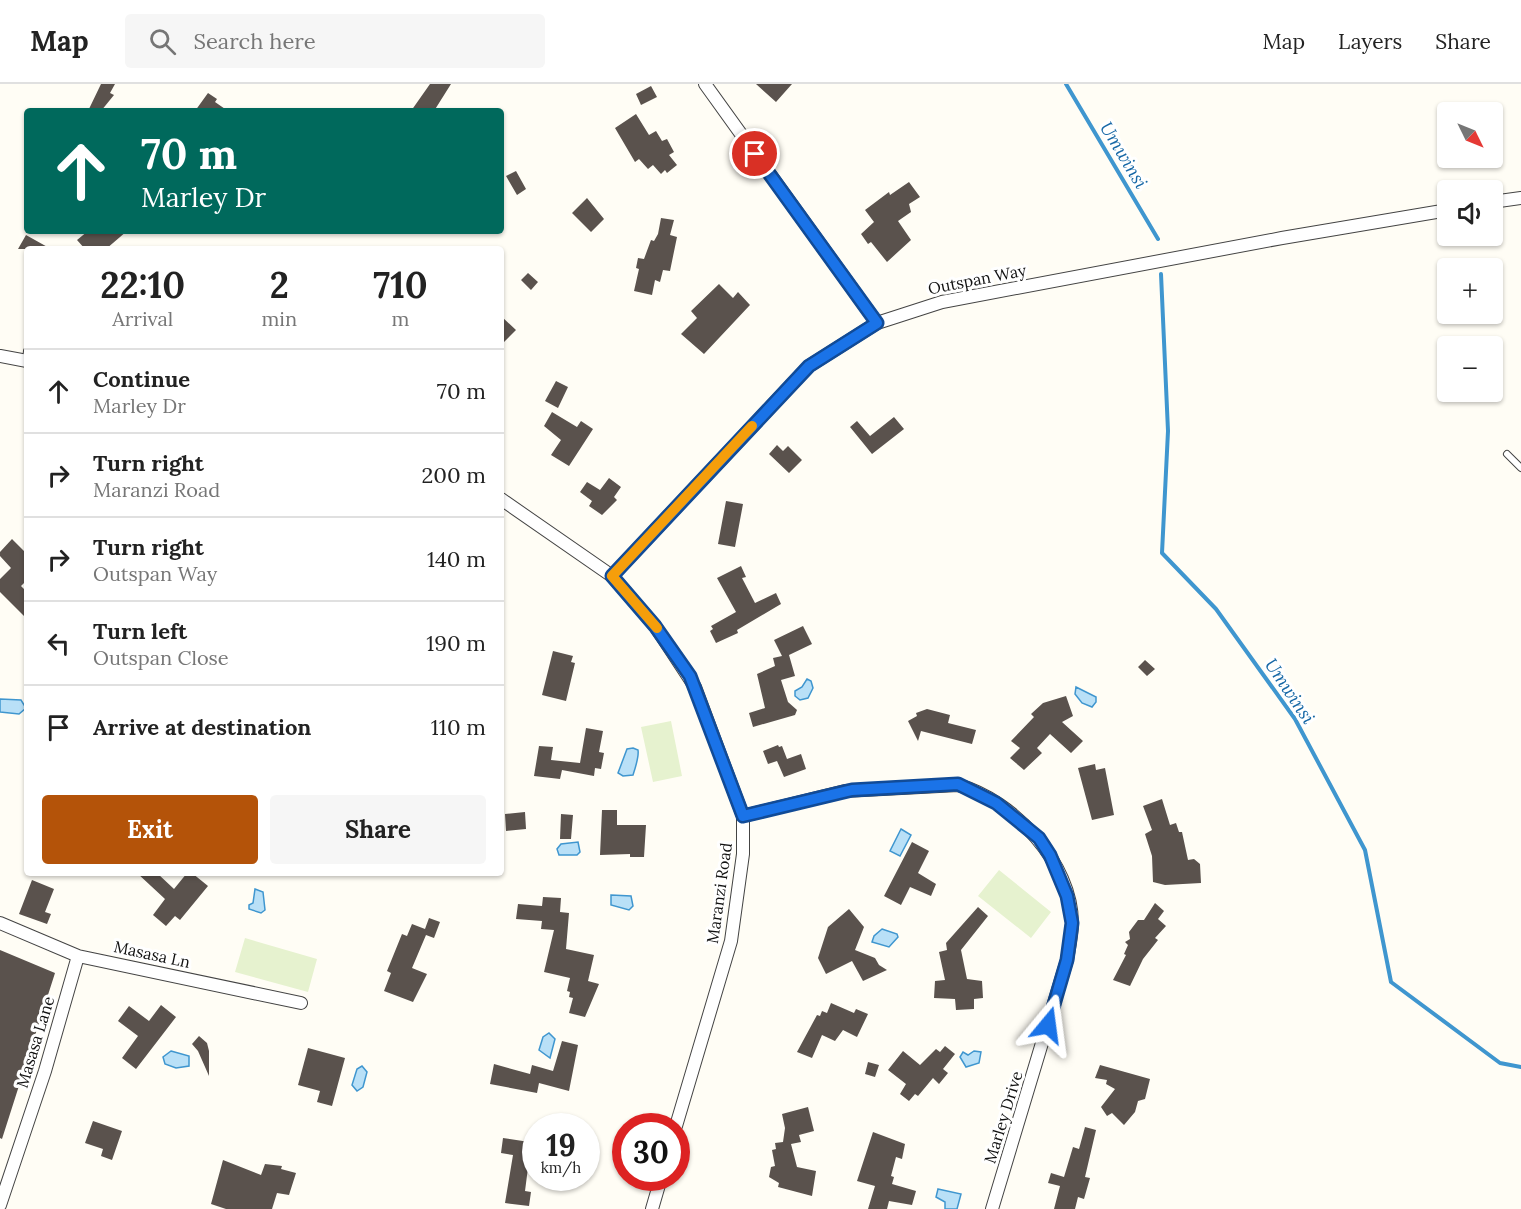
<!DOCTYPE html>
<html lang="en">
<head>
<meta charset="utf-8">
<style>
  :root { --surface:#fff; --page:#f6f6f6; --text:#222; --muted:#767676; --line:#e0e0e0; --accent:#b45309 }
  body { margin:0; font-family:Lora,serif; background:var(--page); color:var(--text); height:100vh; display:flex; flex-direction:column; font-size:22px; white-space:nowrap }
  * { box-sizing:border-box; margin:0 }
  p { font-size:20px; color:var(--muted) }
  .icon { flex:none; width:33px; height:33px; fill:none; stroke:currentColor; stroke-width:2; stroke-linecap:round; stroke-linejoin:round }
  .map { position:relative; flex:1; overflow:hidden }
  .details { position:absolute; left:24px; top:162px; width:480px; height:630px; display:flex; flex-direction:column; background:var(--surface); border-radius:6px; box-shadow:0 2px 4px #0004 }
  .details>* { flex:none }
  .banner { position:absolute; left:24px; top:24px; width:480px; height:126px; border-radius:6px; box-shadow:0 2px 4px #0004; background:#00695c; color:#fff; overflow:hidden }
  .needle { width:39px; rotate:133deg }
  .buttons { position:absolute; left:1437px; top:18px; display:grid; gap:12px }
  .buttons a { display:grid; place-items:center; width:66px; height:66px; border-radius:6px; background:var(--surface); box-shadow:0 2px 4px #0004; font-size:30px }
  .speed { position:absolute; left:522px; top:1029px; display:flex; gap:12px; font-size:30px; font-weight:700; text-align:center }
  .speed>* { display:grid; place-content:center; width:78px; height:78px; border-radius:50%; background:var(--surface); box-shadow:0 2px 4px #0004; line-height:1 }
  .speed small { font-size:15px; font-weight:400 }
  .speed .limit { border:9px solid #d22; background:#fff; color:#111 }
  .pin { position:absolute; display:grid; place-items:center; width:51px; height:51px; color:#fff; margin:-26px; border:3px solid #fff; border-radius:50%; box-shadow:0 2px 6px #0007 }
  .me { position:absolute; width:66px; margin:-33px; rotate:16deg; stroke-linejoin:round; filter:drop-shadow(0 0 4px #0008) }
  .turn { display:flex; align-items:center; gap:21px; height:126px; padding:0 18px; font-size:27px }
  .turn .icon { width:78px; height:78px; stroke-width:2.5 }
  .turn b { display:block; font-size:42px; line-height:51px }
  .eta { display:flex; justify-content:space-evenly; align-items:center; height:102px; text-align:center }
  .eta b { font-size:36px; font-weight:700; line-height:42px }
  .cta { display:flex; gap:12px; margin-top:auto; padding:12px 18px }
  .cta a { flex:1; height:69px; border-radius:6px; background:var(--accent); color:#fff; font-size:24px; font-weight:700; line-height:69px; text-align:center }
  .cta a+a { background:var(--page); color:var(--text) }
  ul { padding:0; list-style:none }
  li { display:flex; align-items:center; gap:18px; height:84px; padding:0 18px; border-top:2px solid var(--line) }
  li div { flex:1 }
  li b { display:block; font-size:22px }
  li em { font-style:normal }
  header { display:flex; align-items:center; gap:36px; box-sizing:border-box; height:84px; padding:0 30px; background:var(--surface); border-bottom:2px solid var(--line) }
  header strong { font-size:28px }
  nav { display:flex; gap:33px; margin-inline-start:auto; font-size:21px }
  .search { width:420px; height:54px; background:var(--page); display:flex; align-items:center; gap:15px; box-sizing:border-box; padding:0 21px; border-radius:6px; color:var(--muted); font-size:22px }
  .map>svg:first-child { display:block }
</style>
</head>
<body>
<header>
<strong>Map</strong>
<div class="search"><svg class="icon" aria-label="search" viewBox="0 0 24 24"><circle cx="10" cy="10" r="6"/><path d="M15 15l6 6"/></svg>Search here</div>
<nav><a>Map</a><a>Layers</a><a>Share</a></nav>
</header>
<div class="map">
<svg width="1521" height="1125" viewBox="0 0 1521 1125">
  <rect width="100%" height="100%" fill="#fffdf5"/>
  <path fill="#e6f2cf" d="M671,637L682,692L653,698L641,643Z
    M999,786L1051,828L1031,854L978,812Z
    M245,854L317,875L308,908L235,888Z"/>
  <path fill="#b9e0f7" stroke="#3f96cf" stroke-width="1.5" d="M807,595L811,597L813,604L808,614L800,616L795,612V607L802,603Z
    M1076,603L1096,613V618L1092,623L1082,619L1075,610Z
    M0,615L21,616L26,624L19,630L0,628Z
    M633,664L638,666C639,672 635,685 633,691L623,692L618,689L627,665Z
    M901,745L911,751L900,772L890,767Z
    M578,758L580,768L577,771H559L557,765L561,760Z
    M255,805L263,808L265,826L261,829L249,825V821L253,819Z
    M611,811L631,812L633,822L629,826L611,821Z
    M882,845L897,850L898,853L889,863L872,858L874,852Z
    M549,949L555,955L550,974L539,966L543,953Z
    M171,967L189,972V982L176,984L165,980L163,973Z
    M974,967L981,968L979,979L966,983L960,973L963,968L968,971Z
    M362,982L367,988L363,1003L357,1007L352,1001L357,985Z
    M938,1105L961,1110L957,1125H945V1118L936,1113Z"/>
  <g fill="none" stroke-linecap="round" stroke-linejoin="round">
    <path stroke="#3f96cf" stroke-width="4" d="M1066,0L1158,155
      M1161,190L1168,347L1162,469L1216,525L1295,635L1365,766L1391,898L1500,979L1521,983"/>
  </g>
  <path fill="#5a524d" d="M101,0H115L110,9L114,11L101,27H88Z
    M430,0H451L434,27H411Z
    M756,0H792L776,18Z
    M651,2L657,13L641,21L636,10Z
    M208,9L217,15L215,18L228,27H195Z
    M636,30L649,51L656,47L662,57L667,55L674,68L669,71L677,81L667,89L665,86L661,90L653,81L648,85L639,75L635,78L615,44Z
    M516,87L526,105L517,111L506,92Z
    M909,98L920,113L909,120L911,128L898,137L911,156L887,178L871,158L868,160L861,150L874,138L865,126L889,108L890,111Z
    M587,114L604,135L591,148L572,129Z
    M661,134L674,136L670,151L677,153L670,187L663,186L660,198L655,196L652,211L634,207L639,185L636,184L638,174L644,175L651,156L654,157L658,150Z
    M88,147H127L106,165H85L77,156Z
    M26,151L51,165H18Z
    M528,189L538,198L531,206L521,196Z
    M719,200L733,214L738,208L750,221L704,270L681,250L697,234L691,227Z
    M501,232L516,246L501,261Z
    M556,297L568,303L558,324L545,317Z
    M552,328L577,343L581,337L593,345L569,382L551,371L561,356L544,342Z
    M894,333L904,345L872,370L850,343L857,337L870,352Z
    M777,361L783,367L788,362L802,376L789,389L769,370Z
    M609,394L621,403L614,413L617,416L602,431L589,422L592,417L580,408L587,398L600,406Z
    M726,417L743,420L735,463L718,460Z
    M12,455L27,470V496L21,502L27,508V535L0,508V495L11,484L0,472V468Z
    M741,482L746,493L742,494L755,519L776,509L781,520L737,546L738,549L716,559L710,547L713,545L711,542L736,528L717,494Z
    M803,542L812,560L789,571L795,592L781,596L788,618L797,626L795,631L753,643L749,629L765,624L757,590L775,582L773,574L782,572L774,556Z
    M553,567L573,572L571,578L575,579L566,617L542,611Z
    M1145,576L1155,585L1147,592L1138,583Z
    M1066,612L1073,632L1062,638L1083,657L1071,669L1050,650L1037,664L1042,669L1024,686L1010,674L1020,664L1011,657L1034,633L1031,630L1043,619Z
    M927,625L950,631L948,639L976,646L972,660L921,647L918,657L908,637L917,632L916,629Z
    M586,644L603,647L599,668L604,669L601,685L595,684L594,692L562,686L560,695L534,692L539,662L553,663L551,676L580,679Z
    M778,661L779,663L782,662L787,675L801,670L806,685L784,693L777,677L768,680L763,667Z
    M1095,680L1096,686L1105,684L1114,731L1092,736L1078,684Z
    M1162,715L1170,741L1176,739L1179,748H1182L1188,776L1194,775L1200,780L1201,799L1165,801L1153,798L1152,772L1145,750L1152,746L1143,722Z
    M602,726H617V741H646L644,773H630V770L600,771Z
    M525,728L526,745L506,747L505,730Z
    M561,730L573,731L571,755H560Z
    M912,758L929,767L918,789L936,800L931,812L910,803L901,821L884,812Z
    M137,789H157L174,805L187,789H192L208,802L180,836L175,832L166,842L153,831L165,815Z
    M32,796L54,805L45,828L51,830L47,840L19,830Z
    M543,813L561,814L560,828L569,829L566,865L594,871L588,897L599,900L585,933L569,929L573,914L569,913L570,908L567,907L570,894L544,888L554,846L541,845L542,837L516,835L518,820L542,822Z
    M1155,819L1164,827L1158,835L1166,842L1155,854L1158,856L1143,875L1130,902L1113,896L1126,871L1124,870L1128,861L1125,858L1130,855L1129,848L1138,836H1144Z
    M978,823L988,832L961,866L967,895L982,897L983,914L974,915V925L956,926L955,915L934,914L935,897L945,896L939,868L947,866L946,859Z
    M849,825L864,843L855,866L875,874L879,881L887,886L863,897L852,877L826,890L818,874L828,843Z
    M429,834L440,838L434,854L426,851L412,884L427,890L413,918L384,907L391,889L387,887L402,850L407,852L412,840L425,845Z
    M0,866L55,889L2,1055L0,1054Z
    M831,919L854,929L856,925L868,930L857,953L843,946L835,957L822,951L812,974L797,968L817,931L820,932L822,927L827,929Z
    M161,921L176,933L136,985L122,974L138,952L118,937L129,922L149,937Z
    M199,952L207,959L209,967V992L198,967L192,960Z
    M562,957L578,961L569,1007L539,999L537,1009L490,1000L494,980L530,990L532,981L553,987Z
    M945,962L955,970L943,985L948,989L939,1000L933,994L918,1012L915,1010L909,1017L900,1010L906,1000L888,986L903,967L920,981L936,965L940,968Z
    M308,964L345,974L332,1022L317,1018L320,1007L298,1001Z
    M868,978L879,981L875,993L865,990Z
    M1100,981L1150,995L1145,1015L1138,1017L1135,1028L1124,1041L1112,1029L1107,1032L1101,1023L1115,1005L1106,1000L1107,996L1095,994Z
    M808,1023L814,1047L799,1051L801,1058L791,1060L797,1083L816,1087L812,1112L778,1103L779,1099L769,1093L771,1083L775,1082L772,1066L776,1065L775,1059L783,1058L785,1044L782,1030Z
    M93,1037L122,1047L112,1076L101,1072L103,1065L85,1059Z
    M1085,1043L1096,1046L1085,1093L1090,1094L1084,1115L1078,1113L1075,1125H1054L1060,1102L1048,1099L1051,1089L1064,1093L1073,1063L1079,1065Z
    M873,1048L905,1060L902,1075L896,1073L891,1092L894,1093L892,1100L916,1107L912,1121L889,1117L887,1125H868L875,1102L857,1097Z
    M503,1054L536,1059V1077L529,1076L525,1107L531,1108L529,1122L505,1119L513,1071L501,1069Z
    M223,1076L261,1091L265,1080L282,1082L281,1085L296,1089L289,1111L277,1109L272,1125H226L211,1120Z"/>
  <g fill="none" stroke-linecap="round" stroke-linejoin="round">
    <g stroke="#444" stroke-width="8">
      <path id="lane" d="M26,276L27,267
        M1507,370L1521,384"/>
    </g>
    <g stroke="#444" stroke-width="14">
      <path id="street" d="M705,0L877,239
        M1492,118L1521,114
        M0,272L27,277
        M501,415L612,492L655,542L695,603L743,732V770L731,857L676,1042
        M612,492L809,282L877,239L942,218L1282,154L1448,126
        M743,732L845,707L958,701C1014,716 1072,780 1072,839C1072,851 1069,864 1067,876L992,1125
        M0,839L78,872L301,919
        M0,1121L45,987L78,872
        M652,1125L661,1094"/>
    </g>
    <use href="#lane" stroke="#fff" stroke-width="6"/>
    <use href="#street" stroke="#fff" stroke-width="12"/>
  </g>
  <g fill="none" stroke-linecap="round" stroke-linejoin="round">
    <g stroke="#114b97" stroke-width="15">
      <path id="route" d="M755,70L877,239L809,282L612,492L655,542L690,592L743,732L852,706L958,700L996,719L1039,754L1050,771L1067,812L1072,839L1067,876L1048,941"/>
    </g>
    <use href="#route" stroke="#1a73e8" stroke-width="10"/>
    <path stroke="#f59e0b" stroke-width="10" d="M657,544L612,492L752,342"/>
  </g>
  <g text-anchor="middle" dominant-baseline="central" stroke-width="6" stroke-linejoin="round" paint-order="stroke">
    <g font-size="16" fill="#111" stroke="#fff">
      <text transform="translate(977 195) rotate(-11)">Outspan Way</text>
      <text transform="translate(719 809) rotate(-82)">Maranzi Road</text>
      <text transform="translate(152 870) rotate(12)">Masasa Ln</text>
      <text transform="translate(35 958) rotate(-73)">Masasa Lane</text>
      <text transform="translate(1003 1033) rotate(-73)">Marley Drive</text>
    </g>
    <g font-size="18" font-style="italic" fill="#1768a6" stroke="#fff">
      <text transform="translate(1124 71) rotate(59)">Umwinsi</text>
      <text transform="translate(1290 607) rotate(56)">Umwinsi</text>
    </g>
  </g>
</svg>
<div class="buttons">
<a><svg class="needle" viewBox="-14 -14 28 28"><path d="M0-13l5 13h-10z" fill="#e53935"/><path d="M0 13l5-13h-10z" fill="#767676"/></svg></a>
<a><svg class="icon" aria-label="sound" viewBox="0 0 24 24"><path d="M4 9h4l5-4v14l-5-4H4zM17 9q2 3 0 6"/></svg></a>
<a>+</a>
<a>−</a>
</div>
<div class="speed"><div>19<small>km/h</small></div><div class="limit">30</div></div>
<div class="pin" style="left:755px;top:70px;background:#d93025"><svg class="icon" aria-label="arrive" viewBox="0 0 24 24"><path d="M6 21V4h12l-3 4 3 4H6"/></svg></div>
<svg class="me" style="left:1048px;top:941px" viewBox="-20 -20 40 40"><path d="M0-17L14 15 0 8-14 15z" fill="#1a73e8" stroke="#fff" stroke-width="4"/></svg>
<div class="banner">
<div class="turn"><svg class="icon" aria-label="ahead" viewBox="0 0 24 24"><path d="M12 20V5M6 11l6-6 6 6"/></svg><div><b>70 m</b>Marley Dr</div></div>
</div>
<section class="details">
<div class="eta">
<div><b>22:10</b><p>Arrival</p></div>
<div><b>2</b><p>min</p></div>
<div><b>710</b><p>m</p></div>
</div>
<ul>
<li><svg class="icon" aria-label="ahead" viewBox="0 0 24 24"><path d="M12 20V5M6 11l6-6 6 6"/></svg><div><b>Continue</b><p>Marley Dr</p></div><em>70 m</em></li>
<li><svg class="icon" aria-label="right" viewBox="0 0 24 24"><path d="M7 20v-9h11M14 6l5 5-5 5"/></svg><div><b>Turn right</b><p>Maranzi Road</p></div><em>200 m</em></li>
<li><svg class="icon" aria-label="right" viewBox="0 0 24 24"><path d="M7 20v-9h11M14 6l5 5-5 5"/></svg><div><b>Turn right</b><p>Outspan Way</p></div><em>140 m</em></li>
<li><svg class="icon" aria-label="left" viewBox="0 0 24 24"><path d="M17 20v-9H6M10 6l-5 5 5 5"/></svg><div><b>Turn left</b><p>Outspan Close</p></div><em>190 m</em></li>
<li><svg class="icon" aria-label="arrive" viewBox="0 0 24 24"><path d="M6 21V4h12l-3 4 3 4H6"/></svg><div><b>Arrive at destination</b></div><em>110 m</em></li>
</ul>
<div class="cta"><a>Exit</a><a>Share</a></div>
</section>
</div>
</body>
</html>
